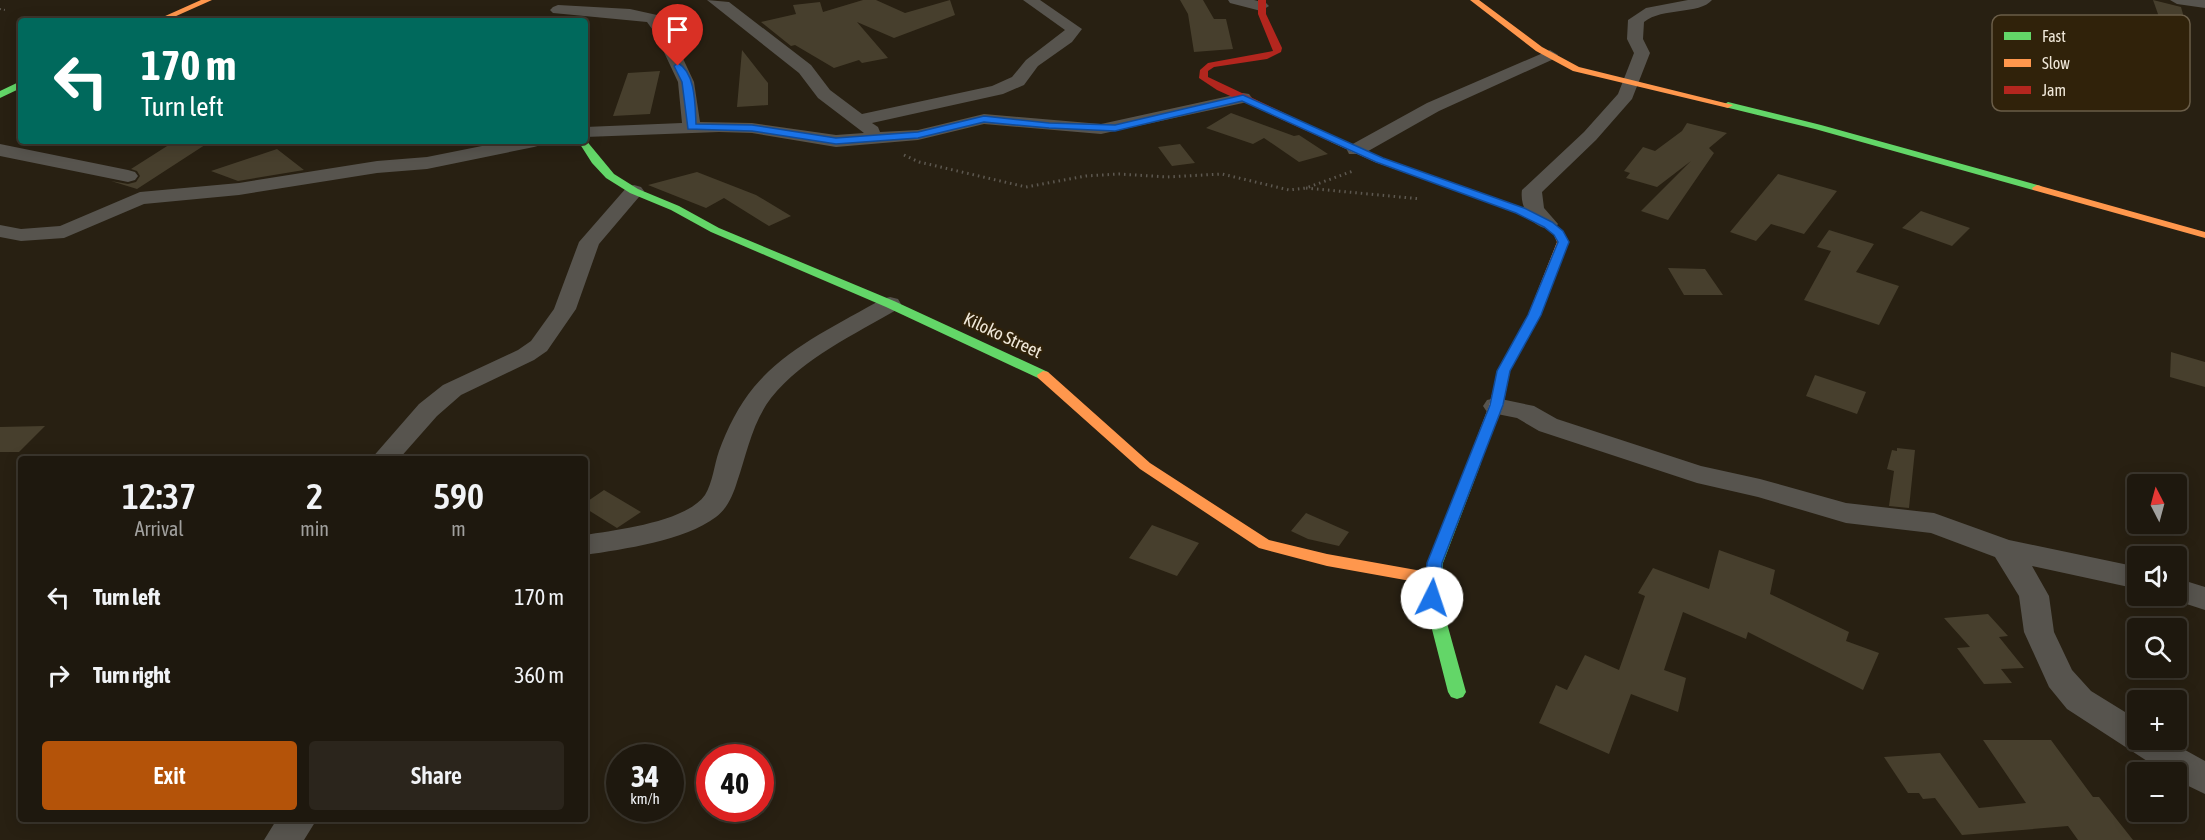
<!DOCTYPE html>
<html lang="en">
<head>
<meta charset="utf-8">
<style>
  :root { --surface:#1e180e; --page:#2b251c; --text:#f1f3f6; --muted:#a1a09e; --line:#3c372e; --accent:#b45309 }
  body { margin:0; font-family:"Asap Condensed",sans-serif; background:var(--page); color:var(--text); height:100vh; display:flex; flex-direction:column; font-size:22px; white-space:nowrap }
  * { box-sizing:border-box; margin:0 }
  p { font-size:20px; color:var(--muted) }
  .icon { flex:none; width:33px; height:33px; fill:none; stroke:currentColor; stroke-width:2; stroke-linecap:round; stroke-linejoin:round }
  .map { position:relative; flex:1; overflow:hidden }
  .drawer { position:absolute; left:18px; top:456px; width:570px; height:366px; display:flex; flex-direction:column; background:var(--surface); border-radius:6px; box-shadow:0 3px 15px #0003,0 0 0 2px var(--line) }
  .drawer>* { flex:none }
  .banner { position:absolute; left:18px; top:18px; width:570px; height:126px; border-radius:6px; box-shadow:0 3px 15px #0003,0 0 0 2px var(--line); background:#00695c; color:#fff; overflow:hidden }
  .needle { width:39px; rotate:354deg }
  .buttons { position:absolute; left:2127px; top:474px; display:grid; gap:12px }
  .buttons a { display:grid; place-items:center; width:60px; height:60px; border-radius:6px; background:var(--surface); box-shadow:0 3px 15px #0003,0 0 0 2px var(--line); font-size:30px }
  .speed { position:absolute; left:606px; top:744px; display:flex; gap:12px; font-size:30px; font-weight:700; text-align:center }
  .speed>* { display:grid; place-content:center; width:78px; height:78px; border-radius:50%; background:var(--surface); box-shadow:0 3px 15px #0003,0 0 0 2px var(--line); line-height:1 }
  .speed small { font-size:15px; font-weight:400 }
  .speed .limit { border:9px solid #d22; background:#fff; color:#111 }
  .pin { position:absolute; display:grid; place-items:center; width:51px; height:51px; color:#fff; margin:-62px -26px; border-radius:50% 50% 50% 0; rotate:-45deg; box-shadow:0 0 6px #0007 }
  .pin .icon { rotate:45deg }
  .me { position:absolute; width:66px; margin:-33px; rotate:4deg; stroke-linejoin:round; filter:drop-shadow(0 0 4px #0008) }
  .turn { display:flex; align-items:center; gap:21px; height:126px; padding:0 24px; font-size:27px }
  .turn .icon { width:78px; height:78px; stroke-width:2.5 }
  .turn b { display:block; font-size:42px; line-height:51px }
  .eta { display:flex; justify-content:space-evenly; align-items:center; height:102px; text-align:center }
  .eta b { font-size:36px; font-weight:600; line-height:42px }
  .cta { display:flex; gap:12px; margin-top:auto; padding:12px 24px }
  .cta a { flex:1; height:69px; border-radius:6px; background:var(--accent); color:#fff; font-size:24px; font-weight:600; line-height:69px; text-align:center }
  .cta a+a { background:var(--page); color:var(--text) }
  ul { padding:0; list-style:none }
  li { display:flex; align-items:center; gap:18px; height:78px; padding:0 24px }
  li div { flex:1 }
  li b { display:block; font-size:22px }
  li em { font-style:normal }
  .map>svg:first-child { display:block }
</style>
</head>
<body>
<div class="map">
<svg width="2205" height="840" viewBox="0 0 2205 840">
  <rect width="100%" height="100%" fill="#282012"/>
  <path fill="#473f2d" d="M863,0H876L905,13L950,0L955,15L894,38L857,22L888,58L862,63L859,60L834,68L795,45L791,46L761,22L796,14L793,5L820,2L823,12Z
    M1180,0H1203L1214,19H1226L1233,49L1194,52L1188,14Z
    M2153,0L2181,7L2189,35L2164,31Z
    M742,50L768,83V105L737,107Z
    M660,71L650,114L613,116L628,73Z
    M1231,113L1294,136L1299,135L1328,154L1299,162L1264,138L1253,144L1206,128Z
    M1687,123L1727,133L1709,148L1714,153L1668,220L1641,211L1691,161L1657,187L1626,178L1630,173L1624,171L1643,147L1655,151L1682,131Z
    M175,141H211L137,189L111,181L128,184L136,182L140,176L137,171L131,169Z
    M1180,144L1195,163L1172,166L1158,147Z
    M277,149L304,170L238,181L211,171Z
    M697,172L756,195L791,216L769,226L724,198L706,208L648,185Z
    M1778,174L1837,191L1804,234L1771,224L1756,241L1730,232Z
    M1921,211L1970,228L1952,246L1902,228Z
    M1829,230L1874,244L1856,272L1899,286L1879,325L1804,300L1831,251L1817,247Z
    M1668,268L1705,269L1723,295H1684Z
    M2171,352L2205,362V387L2170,377Z
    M1815,375L1866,392L1857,414L1806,396Z
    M45,426L19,452H0V427Z
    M1897,448L1915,450L1909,508L1889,506L1894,471L1887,469L1892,450L1897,451Z
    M604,490L641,512L617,528L585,508V503Z
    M1306,513L1349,532L1339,546L1308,539L1291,531Z
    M1152,525L1199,543L1177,576L1129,558Z
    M1719,550L1775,570L1770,594L1849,632L1846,641L1879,653L1863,690L1748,632L1746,639L1683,612L1664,670L1686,678L1678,712L1631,694L1609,754L1539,723L1556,685L1567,690L1585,655L1619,670L1645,596L1638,593L1653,568L1709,589Z
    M1988,614L2008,636L1999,637L2024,668L2001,669L2012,683L1984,684L1957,648L1970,647L1944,618Z
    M1983,740H2051L2093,797H2099L2133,840H2078L2068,826L1962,835L1935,798L1923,799L1919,793H1908L1884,757L1940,753L1979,808L2026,803Z"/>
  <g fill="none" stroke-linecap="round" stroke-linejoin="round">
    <path stroke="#5d5850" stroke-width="2" stroke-dasharray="1 3" stroke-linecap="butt" d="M0,9L5,10"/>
    <path stroke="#5d5850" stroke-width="3" stroke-dasharray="1.5 4" stroke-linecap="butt" d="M904,155L919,162L1026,187L1086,176L1119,174L1167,177L1222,174L1289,190L1306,188L1353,171
      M1306,188L1421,199"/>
    <path fill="#57544e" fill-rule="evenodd" d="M707,0L729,2L811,65L830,90L862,114L992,86L1012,77L1026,60L1065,30L1023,0H1040L1082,29L1072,42L1038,66L1024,85L1003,94L872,123L878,127L880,132L918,130L984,114L1101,124L1243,93L1249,94L1252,98L1249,102L1243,103L1101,134L984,124L918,140L836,147L752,133L719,132L585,137V127L682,123L678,82L655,33L647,22L553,13L550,10L553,7L558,5L630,9L657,15L671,33L694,82L700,122L752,123L836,135L864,133L818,98L799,73Z
      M1228,0H1254L1266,3L1269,6L1261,11L1230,3Z
      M1688,0H1712C1699,15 1663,7 1644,22L1643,39L1650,53L1632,99L1596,140L1542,192L1544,208L1558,224L1555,228C1535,233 1519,209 1522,190L1584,132L1618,94L1634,53L1627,39L1628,20L1646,8Z
      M2170,0H2205V8L2177,4Z
      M1550,50L1558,55L1556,58L1439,111L1363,154H1349L1347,150L1349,146L1427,103Z
      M507,141H543L541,145L534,147L427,169L377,173L239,195L144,204L64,238L21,241L0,237V225L21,229L60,226L140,192L239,183L377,161L427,157Z
      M0,144L128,170L135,172L138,176L135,180L128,182L0,156Z
      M634,185L641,187L644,191L599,244L576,309L547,351L534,360L461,395L437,416L399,459H371L419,404L443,385L518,350L531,341L554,309L579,242L627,187Z
      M890,297L898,299L901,304L898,309C854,335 804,357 771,398C752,423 747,453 737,482C733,495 727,509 716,517C684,541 624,549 585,555V535C616,530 686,522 705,495C713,482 714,465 719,451C727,429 739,405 754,387C787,347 838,325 882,299Z
      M1496,398L1534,406L1557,419L1701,466L1760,479L1846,503L1934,513L2009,540L2138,567V589L2032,566L2049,596L2054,632L2072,670L2091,691L2138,720V740H2167L2205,761V794L2176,780V772H2164L2067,709L2049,687L2024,632L2019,596L1995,557L1931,533L1846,523L1758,497L1697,483L1539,431L1517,418L1487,412L1483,406L1487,400Z
      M2176,578L2205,587V610L2165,597L2176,596Z
      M277,819H317L304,840H264Z"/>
    <path fill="#63d668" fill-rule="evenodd" d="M21,81V88L0,98V91Z
      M1728,102L1821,125L2041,186L2042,188L2041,190H2033L1815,129L1725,107L1723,105Z
      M585,139L614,174L638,189L679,206L719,228L894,301L1048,372L1049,375L1043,379L1038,378L886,307L711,232L671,210L630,193L606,178L592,163L578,141H585Z
      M1474,458L1481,463L1443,563L1440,598L1466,692L1463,697L1457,699L1451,697L1448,692L1424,598L1427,563L1467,463Z"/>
    <path fill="#ff974d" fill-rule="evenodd" d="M201,0H212L165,21H154Z
      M1470,0H1479L1542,47L1579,67L1733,105L1728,108L1573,71L1536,51Z
      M1334,137L1383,158L1524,208L1552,222L1563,231L1569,242L1540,315L1510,371L1503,406L1479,466H1469L1467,463L1489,406L1498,371L1528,315L1557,242L1554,235L1544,226L1516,212L1375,162L1331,142V138Z
      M2037,185L2205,232V238L2033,190L2032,188Z
      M1043,371L1048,372L1150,463L1269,540L1327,554L1433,573L1439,575L1441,579L1439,583L1433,585L1327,566L1259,548L1140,469L1038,378L1037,375Z"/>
    <path fill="#b3261e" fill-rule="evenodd" d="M1258,0H1266V14L1282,48L1281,52L1267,59L1214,67L1208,71V77L1337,138V142H1331L1217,90L1199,78L1200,70L1208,63L1273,51L1258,14Z"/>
  </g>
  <path fill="#1a73e8" stroke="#114b97" stroke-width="1.5" d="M678,63C696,73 695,106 696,124L752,125L836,138L918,132L984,116L1049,123L1115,125L1243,95L1383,158L1524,208L1552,222L1563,231L1569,242L1541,315L1510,371L1503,405L1442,563L1440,598L1437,602H1426L1424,598L1427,563L1490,405L1497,371L1528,315L1558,242L1554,235L1544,227L1516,213L1376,162L1242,101L1115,131L1049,128L984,122L918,138L836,144L752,131L688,129L682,82L674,66Z"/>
  <g text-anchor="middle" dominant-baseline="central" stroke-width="4.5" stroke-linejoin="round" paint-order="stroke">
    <g font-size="18" fill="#f0e8d9" stroke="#30220a">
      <text transform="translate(1003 335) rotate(25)">Kiloko Street</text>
    </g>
  </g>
  <rect x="1992" y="15" width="198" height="96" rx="9" fill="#30220a" stroke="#6a5d48" stroke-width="1.5"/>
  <rect x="2004" y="32" width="27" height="8" fill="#63d668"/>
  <rect x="2004" y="59" width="27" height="8" fill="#ff974d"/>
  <rect x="2004" y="86" width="27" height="8" fill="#b3261e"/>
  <g font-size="16" fill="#f0e8d9">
    <text x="2042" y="42">Fast</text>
    <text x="2042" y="69">Slow</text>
    <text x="2042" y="96">Jam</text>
  </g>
</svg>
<div class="buttons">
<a><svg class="needle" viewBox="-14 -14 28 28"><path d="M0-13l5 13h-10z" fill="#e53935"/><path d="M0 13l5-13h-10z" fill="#a1a09e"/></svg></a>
<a><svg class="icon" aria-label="sound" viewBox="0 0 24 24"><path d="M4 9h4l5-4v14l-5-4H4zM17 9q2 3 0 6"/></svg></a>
<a><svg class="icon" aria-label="search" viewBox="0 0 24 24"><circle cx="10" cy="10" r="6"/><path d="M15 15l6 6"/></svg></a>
<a>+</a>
<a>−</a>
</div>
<div class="speed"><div>34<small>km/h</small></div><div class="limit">40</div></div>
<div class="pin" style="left:678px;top:66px;background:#d93025"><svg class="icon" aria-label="arrive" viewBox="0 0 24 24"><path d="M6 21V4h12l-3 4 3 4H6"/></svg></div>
<svg class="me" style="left:1432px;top:598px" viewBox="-20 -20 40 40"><circle r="19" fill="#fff"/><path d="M0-13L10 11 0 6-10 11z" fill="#1a73e8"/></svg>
<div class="banner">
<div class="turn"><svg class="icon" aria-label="left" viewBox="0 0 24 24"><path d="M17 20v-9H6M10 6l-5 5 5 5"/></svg><div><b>170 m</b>Turn left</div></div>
</div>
<section class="drawer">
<div class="eta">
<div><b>12:37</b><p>Arrival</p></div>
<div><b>2</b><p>min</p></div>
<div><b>590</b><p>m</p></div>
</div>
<ul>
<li><svg class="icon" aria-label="left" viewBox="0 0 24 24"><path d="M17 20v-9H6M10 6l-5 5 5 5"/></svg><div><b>Turn left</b></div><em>170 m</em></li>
<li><svg class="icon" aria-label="right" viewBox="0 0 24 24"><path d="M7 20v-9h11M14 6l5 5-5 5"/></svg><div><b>Turn right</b></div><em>360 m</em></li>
</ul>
<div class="cta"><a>Exit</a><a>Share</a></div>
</section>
</div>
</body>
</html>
